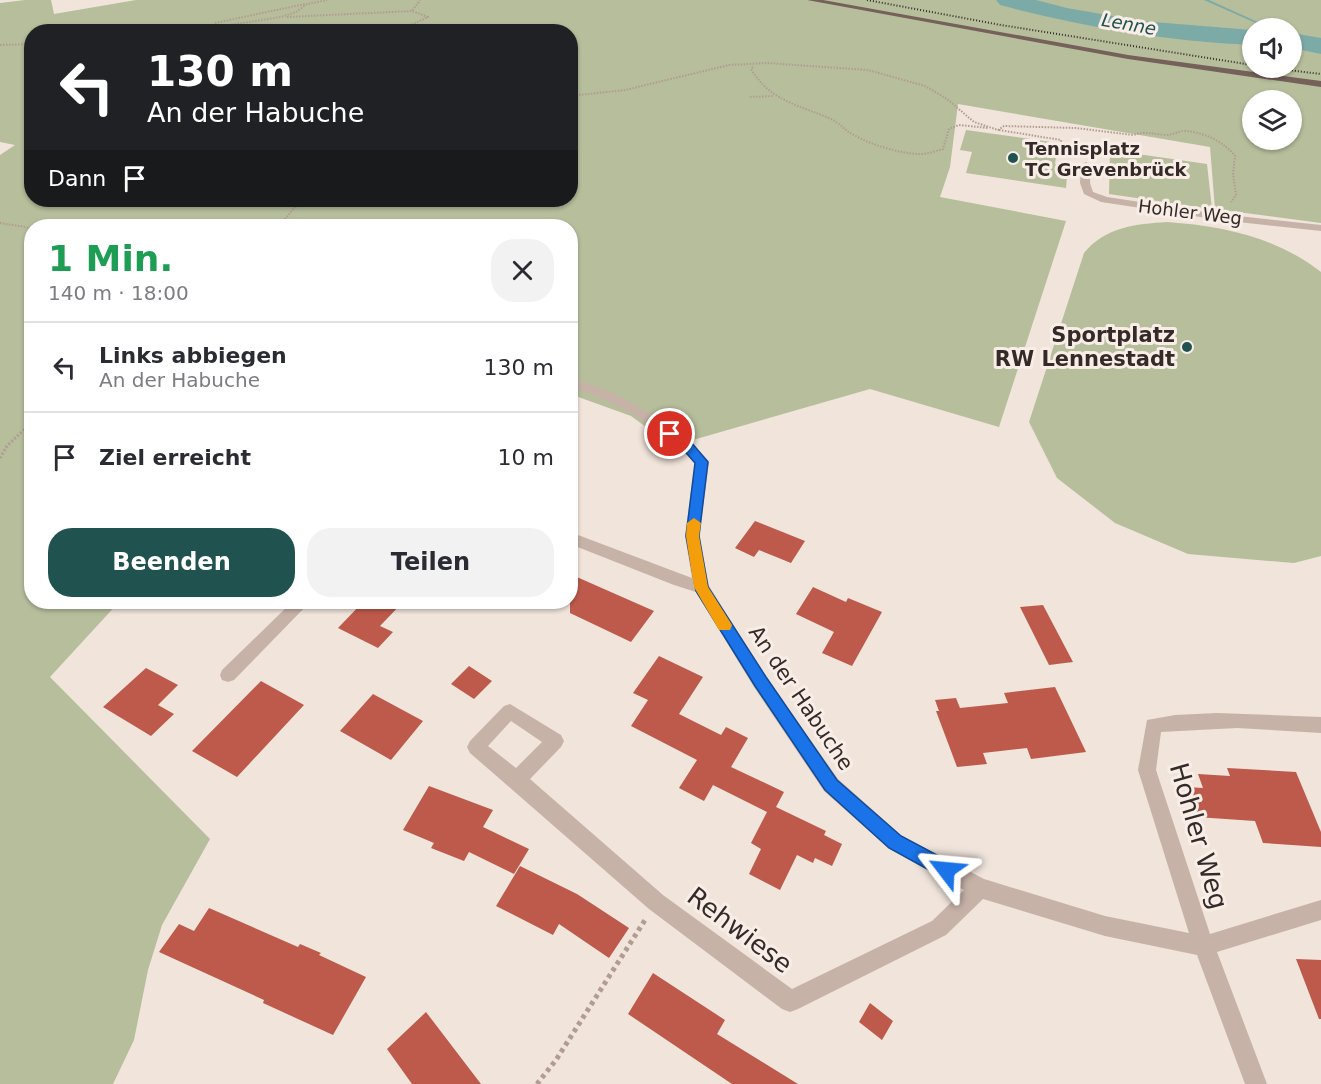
<!DOCTYPE html>
<html lang="de">
<head>
<meta charset="utf-8">
<style>
  :root { --surface:#fff; --page:#f2f2f3; --text:#2b2b33; --muted:#7c7c81; --line:#e1e1e2; --accent:#205350 }
  body { margin:0; font-family:"DejaVu Sans",sans-serif; background:var(--page); color:var(--text); height:100vh; display:flex; flex-direction:column; font-size:22px; white-space:nowrap }
  * { box-sizing:border-box; margin:0 }
  p { font-size:20px; color:var(--muted) }
  .icon { flex:none; width:33px; height:33px; fill:none; stroke:currentColor; stroke-width:2; stroke-linecap:round; stroke-linejoin:round }
  .map { position:relative; flex:1; overflow:hidden }
  .side { position:absolute; left:24px; top:219px; width:554px; height:390px; display:flex; flex-direction:column; background:var(--surface); border-radius:24px; box-shadow:0 2px 4px #0004 }
  .side>* { flex:none }
  .guide { position:absolute; left:24px; top:24px; width:554px; height:183px; border-radius:24px; box-shadow:0 2px 4px #0004; background:#202124; color:#fff; overflow:hidden }
  .buttons { position:absolute; left:1242px; top:18px; display:grid; gap:12px }
  .buttons a { display:grid; place-items:center; width:60px; height:60px; border-radius:50%; background:var(--surface); box-shadow:0 2px 4px #0004; font-size:30px }
  .pin { position:absolute; display:grid; place-items:center; width:51px; height:51px; color:#fff; margin:-26px; border:3px solid #fff; border-radius:50%; box-shadow:0 2px 6px #0007 }
  .me { position:absolute; width:66px; margin:-33px; rotate:299deg; stroke-linejoin:round; filter:drop-shadow(0 0 4px #0008) }
  .turn { display:flex; align-items:center; gap:21px; height:126px; padding:0 24px; font-size:27px }
  .turn .icon { width:78px; height:78px; stroke-width:2.5 }
  .turn b { display:block; font-size:42px; line-height:51px }
  .then { display:flex; align-items:center; height:57px; padding:0 24px; background:#0003; gap:12px; font-size:22px }
  .round { display:grid; place-items:center; flex:none; width:63px; height:63px; border-radius:24px; background:var(--page) }
  .headline { display:flex; align-items:center; justify-content:space-between; height:102px; padding:0 24px }
  h1 { font-size:36px; font-weight:700; line-height:45px; color:#1e9e55 }
  .cta { display:flex; gap:12px; margin-top:auto; padding:12px 24px }
  .cta a { flex:1; height:69px; border-radius:24px; background:var(--accent); color:#fff; font-size:24px; font-weight:700; line-height:69px; text-align:center }
  .cta a+a { background:var(--page); color:var(--text) }
  ul { padding:0; list-style:none }
  li { display:flex; align-items:center; gap:18px; height:90px; padding:0 24px; border-top:2px solid var(--line) }
  li div { flex:1 }
  li b { display:block; font-size:22px }
  li em { font-style:normal }
  .map>svg:first-child { display:block }
</style>
</head>
<body>
<div class="map">
<svg width="1321" height="1084" viewBox="0 0 1321 1084">
  <rect width="100%" height="100%" fill="#f0e4db"/>
  <path fill="#b6be9c" fill-rule="evenodd" d="M25,0H51L54,14L136,0H1321V223L1215,209L1210,147L958,104L950,167L940,197L1066,221L999,427L870,389L672,446L631,416L570,394V226H32V602H119L50,677L210,839L162,925L148,970L134,1040L113,1084H0V155L15,145L0,142V3ZM1252,28H1292V68H1252ZM32,32H570V200H32ZM1252,100H1292V140H1252Z
    M966,130L1058,143L1055,164L1068,166L1066,188L966,173L972,152L960,150Z
    M1110,150L1207,164L1212,209L1109,194Z
    M1167,222C1223,226 1276,237 1321,272V556L1294,563L1188,554L1115,523L1057,478L1029,422L1084,253C1105,227 1136,224 1167,222Z"/>
  <g fill="none" stroke-linecap="round" stroke-linejoin="round">
    <path fill="#7caba7" fill-rule="evenodd" d="M1204,0H1209L1271,28H1267Z
      M1292,38L1297,40V42L1292,41Z"/>
    <path fill="#7caba7" fill-rule="evenodd" d="M996,0H1036L1067,8L1141,21L1252,30V45C1166,41 1083,27 1000,5Z
      M1292,33L1321,38V54L1292,48Z"/>
  </g>
  <path fill="#bd5a4b" d="M755,521L805,541L791,563L759,550L754,557L735,548Z
    M570,574L654,611L631,642L570,613Z
    M813,587L846,602L848,598L882,612L852,666L822,653L834,632L796,614Z
    M363,602H403L380,626L393,632L378,648L338,628Z
    M1043,605L1073,662L1049,665L1020,607Z
    M659,656L703,677L679,714L721,735L726,727L748,738L731,767L784,792L776,807L826,831L824,835L842,844L832,866L815,858L813,863L797,855L780,890L749,874L761,849L751,843L767,812L713,785L704,801L679,788L697,760L631,726L648,700L633,693Z
    M469,666L492,681L474,699L451,684Z
    M146,668L178,685L158,705L174,714L151,736L103,707Z
    M261,681L304,705L237,777L192,751Z
    M1055,687L1086,752L1031,759L1027,748L983,753L987,764L957,767L936,711H939L935,700L956,698L960,708L1008,703L1004,693Z
    M373,694L423,721L391,760L340,731Z
    M1227,768L1296,772L1321,832V847L1263,843L1255,821L1196,817L1186,787L1203,788L1198,774L1230,776Z
    M429,786L493,810L483,827L529,849L514,874L469,852L464,861L431,848L434,843L403,830Z
    M520,866L577,894L629,928L609,958L559,924L553,935L496,906Z
    M209,908L298,947L300,944L321,953L319,955L366,977L333,1035L263,1003L264,1000L159,952L179,924L194,931Z
    M1296,959L1321,960V1019H1319Z
    M653,973L725,1020L717,1034L798,1084H732L628,1014Z
    M870,1003L893,1021L882,1040L859,1022Z
    M426,1012L481,1084H412L387,1049Z"/>
  <g fill="none" stroke-linecap="round" stroke-linejoin="round">
    <path stroke="#b29c92" stroke-width="2" stroke-dasharray="1.5 1.5" stroke-linecap="butt" d="M287,17L412,11
      M215,23L305,4
      M184,32L281,17L296,12L307,4L327,0
      M401,32L400,30L428,17L412,11L420,0
      M0,45L32,44
      M753,67L751,69C770,101 799,105 831,119C840,123 845,131 854,135C871,145 901,154 920,154C928,154 936,151 943,149L949,129L959,125L988,128
      M570,96L625,90L729,65L767,63L868,70L925,86L947,99L974,122L998,130L1004,126L1076,128L1133,135C1145,131 1154,134 1166,135C1173,135 1178,131 1185,131C1204,132 1224,142 1235,156L1233,174L1236,195L1231,202
      M750,97L774,96
      M999,130L1061,140L1062,155L1075,157
      M0,223L32,228
      M279,226L301,200"/>
    <path stroke="#b29c92" stroke-width="3" stroke-dasharray="2 2" stroke-linecap="butt" d="M0,458L7,446L32,422"/>
    <path stroke="#b29c92" stroke-width="5" stroke-dasharray="4 4" stroke-linecap="butt" d="M537,1084L556,1060L645,920"/>
    <path fill="#c7b2a8" fill-rule="evenodd" d="M1086,162L1091,165L1090,183L1093,192L1107,197L1220,214L1321,225V231L1220,220L1101,202L1084,194L1080,183L1081,165Z
      M570,378C622,392 669,421 707,459L709,462L699,536L709,586L766,677L838,779L902,836L984,879L1105,916L1189,933L1138,770L1147,720L1175,715L1217,713L1321,717V733L1237,728L1161,732L1156,770L1210,934L1321,900V920L1217,952L1267,1084H1245L1197,955L1105,936L983,899L946,935L798,1009L790,1012L782,1009L649,909L470,753L467,747L470,741L504,706L510,704L561,735L564,741L561,747L530,779L663,895L792,989L932,921L964,890L888,848L824,791L754,687L696,592L674,585L570,544V532L692,578L685,536L695,463C660,427 618,402 570,386ZM511,721L542,742L516,768L488,746Z
      M292,602H310L234,680L228,682L222,680L220,675L222,670Z"/>
    <path fill="#75605a" fill-rule="evenodd" d="M807,0H823L1128,55L1321,81V87L1128,59Z"/>
    <path stroke="#342a28" stroke-width="2" stroke-dasharray="1 2" stroke-linecap="butt" d="M867,0L1001,25L1252,65
      M1271,68L1321,74"/>
  </g>
  <path fill="#1a73e8" stroke="#114b97" stroke-width="1.5" d="M670,430L691,442L708,462L699,536L708,587L766,677L837,780L901,836L952,863L955,870L952,876L946,878L940,876L889,848L825,790L755,686L696,591L686,536L695,463L682,448L666,437V431Z"/>
  <path fill="#f59e0b" d="M694,518L701,523L699,536L708,587L732,625L730,630H719L694,587L686,536L687,523Z"/>
  <g fill="#205350" stroke="#f8eee7" stroke-width="2">
    <circle cx="1013" cy="158" r="6"/>
    <circle cx="1187" cy="347" r="6"/>
  </g>
  <g text-anchor="middle" dominant-baseline="central" stroke-width="6" stroke-linejoin="round" paint-order="stroke">
    <g font-size="18" font-style="italic" fill="#205350" stroke="#f8eee7">
      <text transform="translate(1129 24) rotate(10)">Lenne</text>
    </g>
    <g font-size="18" font-weight="bold" fill="#342a28" stroke="#f8eee7" text-anchor="start">
      <text x="1025" y="148">Tennisplatz<tspan x="1025" dy="21">TC Grevenbrück</tspan></text>
    </g>
    <g font-size="18" fill="#342a28" stroke="#f8eee7">
      <text transform="translate(1190 212) rotate(7)">Hohler Weg</text>
    </g>
    <g font-size="21" font-weight="bold" fill="#342a28" stroke="#f8eee7" text-anchor="end">
      <text x="1175" y="335">Sportplatz<tspan x="1175" dy="24">RW Lennestadt</tspan></text>
    </g>
    <g font-size="21" fill="#342a28" stroke="#f8eee7">
      <text transform="translate(801 698) rotate(56)">An der Habuche</text>
    </g>
    <g font-size="26" fill="#342a28" stroke="#f8eee7">
      <text transform="translate(1199 836) rotate(74)">Hohler Weg</text>
      <text transform="translate(740 930) rotate(37)">Rehwiese</text>
    </g>
  </g>
</svg>
<div class="buttons">
<a><svg class="icon" aria-label="sound" viewBox="0 0 24 24"><path d="M4 9h4l5-4v14l-5-4H4zM17 9q2 3 0 6"/></svg></a>
<a><svg class="icon" aria-label="layers" viewBox="0 0 24 24"><path d="M12 4l9 5-9 5-9-5zM3 14l9 5 9-5"/></svg></a>
</div>
<div class="pin" style="left:670px;top:434px;background:#d93025"><svg class="icon" aria-label="arrive" viewBox="0 0 24 24"><path d="M6 21V4h12l-3 4 3 4H6"/></svg></div>
<svg class="me" style="left:946px;top:870px" viewBox="-20 -20 40 40"><path d="M0-17L14 15 0 8-14 15z" fill="#1a73e8" stroke="#fff" stroke-width="4"/></svg>
<div class="guide">
<div class="turn"><svg class="icon" aria-label="left" viewBox="0 0 24 24"><path d="M17 20v-9H6M10 6l-5 5 5 5"/></svg><div><b>130 m</b>An der Habuche</div></div>
<div class="then">Dann<svg class="icon" aria-label="arrive" viewBox="0 0 24 24"><path d="M6 21V4h12l-3 4 3 4H6"/></svg></div>
</div>
<section class="side">
<div class="headline"><div><h1>1 Min.</h1><p>140 m · 18:00</p></div><a class="round"><svg class="icon" aria-label="close" viewBox="0 0 24 24"><path d="M6 6l12 12M18 6L6 18"/></svg></a></div>
<ul>
<li><svg class="icon" aria-label="left" viewBox="0 0 24 24"><path d="M17 20v-9H6M10 6l-5 5 5 5"/></svg><div><b>Links abbiegen</b><p>An der Habuche</p></div><em>130 m</em></li>
<li><svg class="icon" aria-label="arrive" viewBox="0 0 24 24"><path d="M6 21V4h12l-3 4 3 4H6"/></svg><div><b>Ziel erreicht</b></div><em>10 m</em></li>
</ul>
<div class="cta"><a>Beenden</a><a>Teilen</a></div>
</section>
</div>
</body>
</html>
